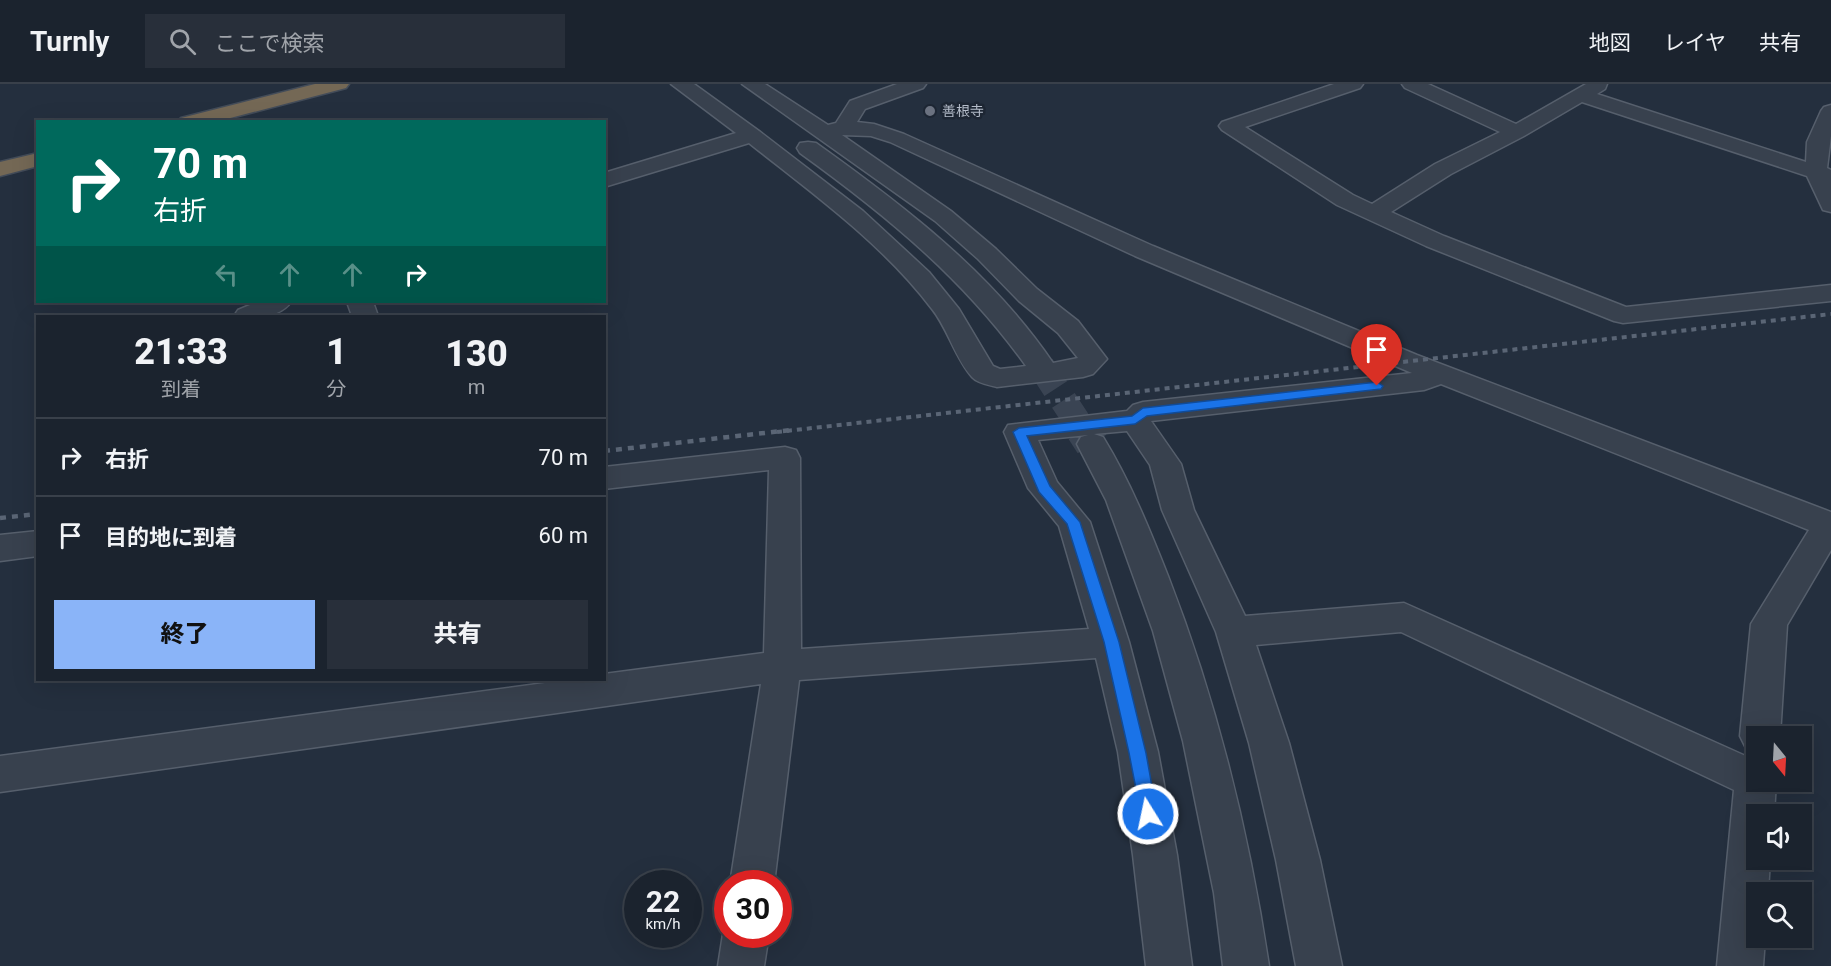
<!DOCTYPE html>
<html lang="ja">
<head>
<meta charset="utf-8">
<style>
  :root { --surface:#1b232e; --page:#282f3a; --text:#f1f3f6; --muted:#a0a4aa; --line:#39404a; --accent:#8ab4f8 }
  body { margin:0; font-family:Roboto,"Noto Sans JP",sans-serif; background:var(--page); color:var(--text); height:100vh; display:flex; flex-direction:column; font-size:22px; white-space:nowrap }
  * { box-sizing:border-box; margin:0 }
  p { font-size:20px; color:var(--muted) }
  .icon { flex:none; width:33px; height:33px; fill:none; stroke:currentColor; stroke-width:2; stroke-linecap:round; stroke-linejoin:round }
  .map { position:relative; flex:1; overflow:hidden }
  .details { position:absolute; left:36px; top:231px; width:570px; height:366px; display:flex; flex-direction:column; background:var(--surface); border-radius:0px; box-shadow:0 6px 24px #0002,0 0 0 2px var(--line) }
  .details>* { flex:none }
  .banner { position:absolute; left:36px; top:36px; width:570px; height:183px; border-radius:0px; box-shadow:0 6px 24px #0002,0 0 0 2px var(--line); background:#00695c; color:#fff; overflow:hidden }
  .needle { width:39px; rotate:162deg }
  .tools { position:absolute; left:1746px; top:642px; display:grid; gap:12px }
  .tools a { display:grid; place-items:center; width:66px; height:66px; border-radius:0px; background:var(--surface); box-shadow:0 6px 24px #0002,0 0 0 2px var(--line); font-size:30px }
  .speed { position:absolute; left:624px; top:786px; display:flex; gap:12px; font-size:30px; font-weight:700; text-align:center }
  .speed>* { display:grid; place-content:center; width:78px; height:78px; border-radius:50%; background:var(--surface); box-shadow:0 6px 24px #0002,0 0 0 2px var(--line); line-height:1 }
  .speed small { font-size:15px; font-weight:400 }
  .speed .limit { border:9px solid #d22; background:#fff; color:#111 }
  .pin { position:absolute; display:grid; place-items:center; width:51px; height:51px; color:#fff; margin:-62px -26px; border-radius:50% 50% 50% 0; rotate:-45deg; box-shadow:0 0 6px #0007 }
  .pin .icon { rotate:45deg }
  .me { position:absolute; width:66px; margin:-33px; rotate:350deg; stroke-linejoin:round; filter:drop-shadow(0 0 4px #0008) }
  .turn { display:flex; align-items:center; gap:21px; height:126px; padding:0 18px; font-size:27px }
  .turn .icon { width:78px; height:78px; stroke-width:2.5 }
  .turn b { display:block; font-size:42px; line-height:51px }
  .lanes { display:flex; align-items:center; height:57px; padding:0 18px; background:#0003; justify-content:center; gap:30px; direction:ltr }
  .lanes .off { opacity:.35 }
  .eta { display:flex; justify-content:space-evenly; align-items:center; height:102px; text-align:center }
  .eta b { font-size:36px; font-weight:800; line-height:42px }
  .button { display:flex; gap:12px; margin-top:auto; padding:12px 18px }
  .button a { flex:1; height:69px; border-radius:0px; background:var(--accent); color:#111; font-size:24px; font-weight:800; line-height:69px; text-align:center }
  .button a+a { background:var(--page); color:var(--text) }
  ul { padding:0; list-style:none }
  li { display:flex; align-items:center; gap:18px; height:78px; padding:0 18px; border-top:2px solid var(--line) }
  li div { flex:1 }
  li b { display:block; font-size:22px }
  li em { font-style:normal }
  header { display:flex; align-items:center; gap:36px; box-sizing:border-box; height:84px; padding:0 30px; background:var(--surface); border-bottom:2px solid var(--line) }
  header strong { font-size:28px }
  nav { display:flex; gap:33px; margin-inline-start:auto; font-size:21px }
  .search { width:420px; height:54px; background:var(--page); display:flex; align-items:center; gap:15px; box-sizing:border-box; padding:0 21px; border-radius:0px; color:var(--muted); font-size:22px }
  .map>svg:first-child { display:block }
</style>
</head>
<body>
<header>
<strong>Turnly</strong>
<div class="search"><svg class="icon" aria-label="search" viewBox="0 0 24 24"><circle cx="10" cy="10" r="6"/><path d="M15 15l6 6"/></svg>ここで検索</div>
<nav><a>地図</a><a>レイヤ</a><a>共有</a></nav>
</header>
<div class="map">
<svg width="1831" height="882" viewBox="0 0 1831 882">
  <rect width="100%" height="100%" fill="#242f3e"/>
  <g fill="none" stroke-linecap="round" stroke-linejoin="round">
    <path stroke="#3a4453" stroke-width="27" stroke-dasharray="27 14" stroke-linecap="butt" d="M1041,282L1084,348"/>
    <path stroke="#3a4453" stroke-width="34" stroke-dasharray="34 16" stroke-linecap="butt" d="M1083,346L1092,360"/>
    <g stroke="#565f6c" stroke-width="3">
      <path id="minor" d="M671,0H694L759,47L863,127L929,188L959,225L993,282L1000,285L1026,282C964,195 886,131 800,69L797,64L800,59L808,58L816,59C904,122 991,188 1053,279L1078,274L1058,249L1019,217L978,175L935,137L742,0H765L828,41L836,39L850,17L897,0H926L923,4L865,25L857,38L874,40L904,50L1153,162L1417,271L1831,428V466L1787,541L1780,652H1756V668L1746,664L1740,652L1751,540L1809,446L1441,300L1424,306L1151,337L1181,380L1194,426L1245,532L1404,519L1750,674L1756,672V698H1776L1774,730H1756V776H1770L1768,808H1756V854H1765L1763,882H1717L1734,706L1401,548L1256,561L1289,659L1320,776L1342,882H1296L1276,776L1249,659L1216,548L1162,426L1150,381L1127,347L1094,350L1103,353C1130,397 1149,444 1168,492C1217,618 1249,749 1269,882H1223L1214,809L1183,657L1153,547L1106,416L1077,360L1081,353L1088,351L1038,356L1057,398L1090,438L1129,558L1158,668L1177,771L1192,882H1146L1133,771L1118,668L1096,574L799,596L774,800H730L761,600L0,708V672L567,596H604V590L764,569L769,386L604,405V383L785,363L796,366L800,374L801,565L1089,545L1059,442L1028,404L1004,348L1008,341L1127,327L1133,321L1143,318L1412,289L1135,172L890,58L871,52L842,51L951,127L996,165L1037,205L1078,237L1107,275L1093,290L1083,293L997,303C989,301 977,299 972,293C955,274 948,245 932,225C882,159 813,110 749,59L604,103V89L736,49Z
        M1334,0H1363L1360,4L1245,43L1353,111L1372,120L1435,80L1500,48L1405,4L1402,0H1428L1516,40L1586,0H1607L1605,5L1597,10L1806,78L1807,58L1821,27L1824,23L1831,21V52L1827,84L1831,86V128L1823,126L1807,92L1582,18L1524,52L1451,90L1391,128L1444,152L1626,223L1831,201V217L1623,239L1614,237L1426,162L1337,121L1222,46L1219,42L1222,38Z
        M257,218H291C279,235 252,234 234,232L238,226Z
        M347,218H373L378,232H352Z
        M38,447V472L0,477V451Z
        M728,840V850H769L764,882H718L723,850Z"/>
    </g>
    <g stroke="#434c59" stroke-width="3">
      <path id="highway" d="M315,0H349L346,4L215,38H178L181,34Z
        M38,69V82L0,92V78Z"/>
    </g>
    <use href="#minor" fill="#38414e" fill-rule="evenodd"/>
    <use href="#highway" fill="#746855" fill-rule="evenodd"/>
    <path stroke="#5a6575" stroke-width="4" stroke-dasharray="5 5" stroke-linecap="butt" d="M777,348L1831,230"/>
    <path stroke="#5a6575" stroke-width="4.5" stroke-dasharray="6 6" stroke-linecap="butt" d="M604,367L791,346
      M0,434L38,430"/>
  </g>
  <path fill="#1a73e8" stroke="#114b97" stroke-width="1.5" d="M1377,298L1383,302L1381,305L1147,332L1135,340L1027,352L1050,402L1080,438L1119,558L1146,669L1157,730L1154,736L1148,738L1142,736L1129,669L1104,558L1067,440L1039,408L1013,348L1019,344L1132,332L1143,324Z"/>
  <circle fill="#6b7280" stroke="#1d2633" stroke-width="2" cx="930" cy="27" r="6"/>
  <g text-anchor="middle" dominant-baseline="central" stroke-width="5" stroke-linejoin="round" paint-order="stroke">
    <g font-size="14" fill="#b4bcc9" stroke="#1d2633" text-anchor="start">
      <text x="942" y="27">善根寺</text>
    </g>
  </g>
</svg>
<div class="tools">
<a><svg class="needle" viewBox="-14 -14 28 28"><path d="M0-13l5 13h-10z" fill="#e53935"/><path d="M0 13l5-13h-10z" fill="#a0a4aa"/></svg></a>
<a><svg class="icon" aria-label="sound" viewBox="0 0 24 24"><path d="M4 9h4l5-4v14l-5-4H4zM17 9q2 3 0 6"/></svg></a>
<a><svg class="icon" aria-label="search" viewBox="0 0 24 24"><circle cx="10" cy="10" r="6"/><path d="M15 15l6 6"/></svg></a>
</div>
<div class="speed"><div>22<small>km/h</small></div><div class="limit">30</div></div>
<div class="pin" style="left:1377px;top:302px;background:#d93025"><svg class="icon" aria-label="arrive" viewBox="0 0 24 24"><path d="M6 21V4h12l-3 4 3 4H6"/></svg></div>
<svg class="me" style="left:1148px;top:730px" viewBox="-20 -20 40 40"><circle r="17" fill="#1a73e8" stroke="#fff" stroke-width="3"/><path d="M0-11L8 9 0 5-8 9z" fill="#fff"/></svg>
<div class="banner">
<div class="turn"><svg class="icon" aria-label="right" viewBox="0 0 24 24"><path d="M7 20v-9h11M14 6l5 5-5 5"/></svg><div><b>70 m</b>右折</div></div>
<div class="lanes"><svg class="icon off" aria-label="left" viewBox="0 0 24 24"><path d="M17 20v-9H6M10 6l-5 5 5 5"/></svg><svg class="icon off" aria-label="ahead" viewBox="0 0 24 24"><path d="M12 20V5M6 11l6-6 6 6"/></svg><svg class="icon off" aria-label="ahead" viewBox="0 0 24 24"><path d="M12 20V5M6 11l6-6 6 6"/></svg><svg class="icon" aria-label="right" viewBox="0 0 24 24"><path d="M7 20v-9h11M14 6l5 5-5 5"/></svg></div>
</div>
<section class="details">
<div class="eta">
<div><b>21:33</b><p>到着</p></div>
<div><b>1</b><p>分</p></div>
<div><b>130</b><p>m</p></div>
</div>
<ul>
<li><svg class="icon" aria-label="right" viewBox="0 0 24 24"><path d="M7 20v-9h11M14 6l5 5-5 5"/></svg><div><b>右折</b></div><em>70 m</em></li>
<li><svg class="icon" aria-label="arrive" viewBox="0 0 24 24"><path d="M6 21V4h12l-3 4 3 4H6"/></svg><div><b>目的地に到着</b></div><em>60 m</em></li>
</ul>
<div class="button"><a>終了</a><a>共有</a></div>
</section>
</div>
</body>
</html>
